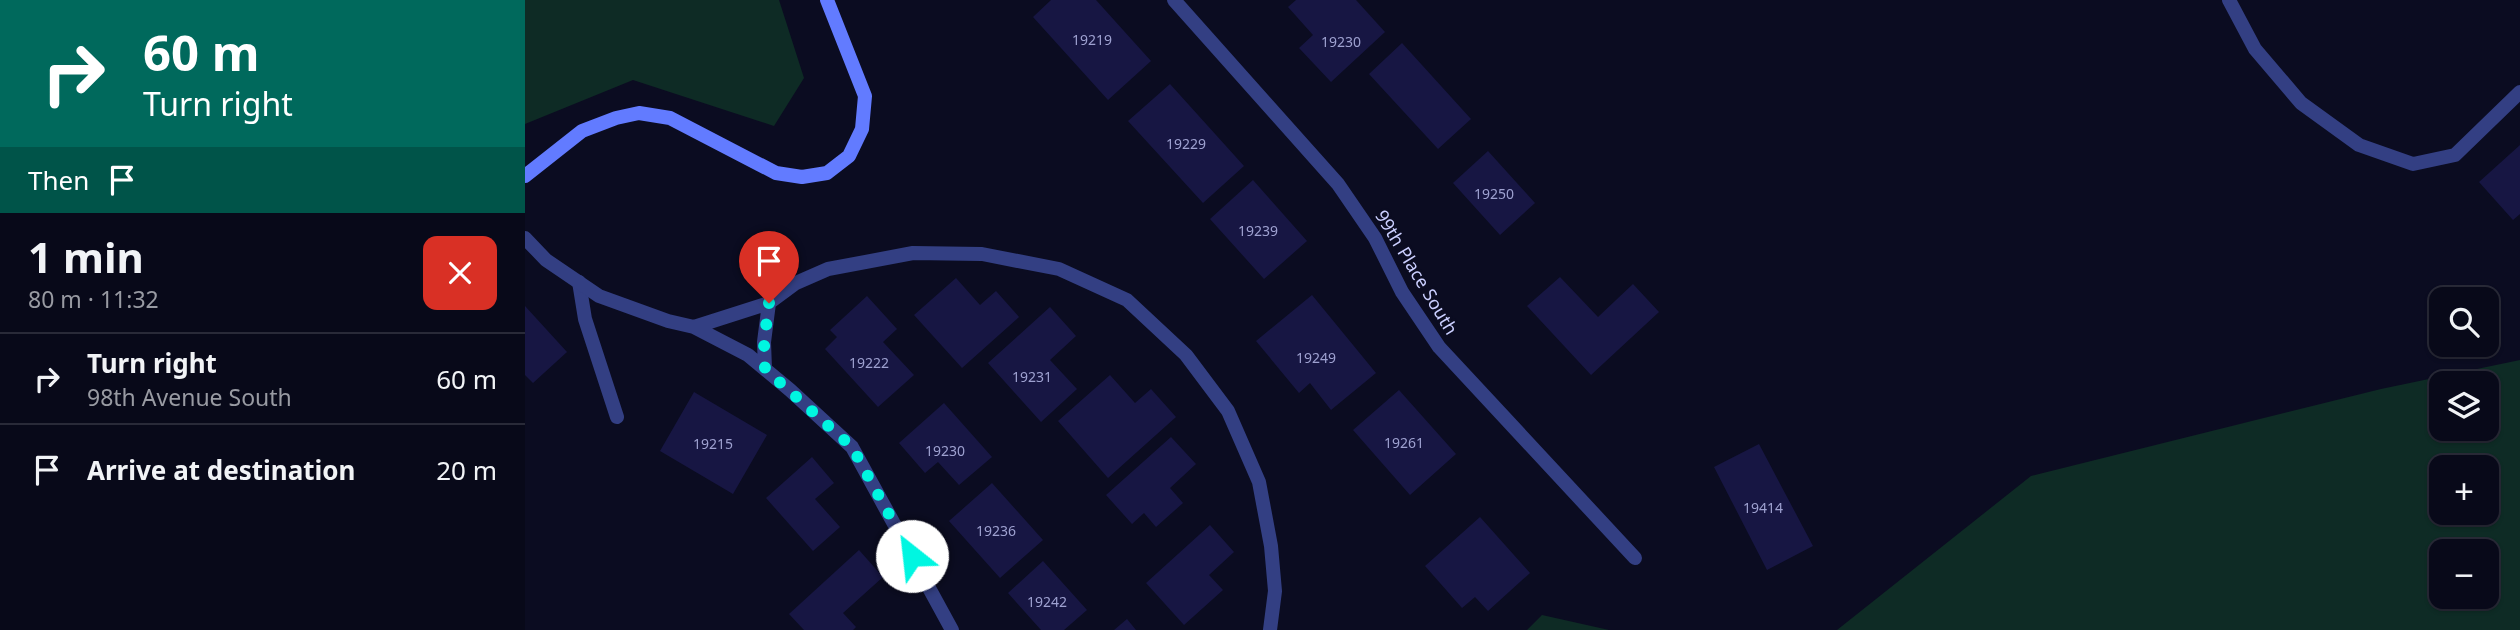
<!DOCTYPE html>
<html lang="en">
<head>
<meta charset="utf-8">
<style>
  :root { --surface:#080919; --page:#111222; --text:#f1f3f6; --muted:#989aa2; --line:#292a38 }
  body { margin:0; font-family:"Noto Sans",sans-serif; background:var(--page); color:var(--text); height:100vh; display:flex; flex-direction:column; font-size:26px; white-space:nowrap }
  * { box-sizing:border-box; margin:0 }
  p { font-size:23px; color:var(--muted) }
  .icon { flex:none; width:38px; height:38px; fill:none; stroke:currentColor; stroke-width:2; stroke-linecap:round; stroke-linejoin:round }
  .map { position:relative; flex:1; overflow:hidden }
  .sheet { display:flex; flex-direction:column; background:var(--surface); width:525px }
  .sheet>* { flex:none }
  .banner { background:#00695c; color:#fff; overflow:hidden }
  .fabs { position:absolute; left:1904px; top:287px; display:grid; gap:14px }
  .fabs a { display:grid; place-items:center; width:70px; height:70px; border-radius:14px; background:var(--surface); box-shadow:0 2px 5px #0004,0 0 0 2px var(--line); font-size:35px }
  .pin { position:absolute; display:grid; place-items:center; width:60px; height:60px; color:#fff; margin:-72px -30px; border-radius:50% 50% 50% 0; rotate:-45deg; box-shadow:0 0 7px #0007 }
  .pin .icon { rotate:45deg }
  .me { position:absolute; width:77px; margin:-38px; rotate:331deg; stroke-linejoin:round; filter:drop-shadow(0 0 5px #0008) }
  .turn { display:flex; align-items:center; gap:24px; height:147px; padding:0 28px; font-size:32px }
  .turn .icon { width:91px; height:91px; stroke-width:2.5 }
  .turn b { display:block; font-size:49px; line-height:60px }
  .then { display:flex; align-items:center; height:66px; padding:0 28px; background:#0003; gap:14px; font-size:26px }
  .round { display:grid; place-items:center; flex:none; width:74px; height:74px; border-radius:14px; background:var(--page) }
  .overview { display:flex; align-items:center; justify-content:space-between; height:119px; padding:0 28px }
  h1 { font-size:42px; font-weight:700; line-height:52px }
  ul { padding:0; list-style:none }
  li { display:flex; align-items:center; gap:21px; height:91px; padding:0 28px; border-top:2px solid var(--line) }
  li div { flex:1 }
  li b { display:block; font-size:26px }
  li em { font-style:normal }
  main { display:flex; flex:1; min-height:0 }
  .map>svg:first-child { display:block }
</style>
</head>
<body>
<main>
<section class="sheet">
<div class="banner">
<div class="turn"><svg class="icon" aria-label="right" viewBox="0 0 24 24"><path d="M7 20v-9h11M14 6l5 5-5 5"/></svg><div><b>60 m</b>Turn right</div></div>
<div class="then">Then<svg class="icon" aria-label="arrive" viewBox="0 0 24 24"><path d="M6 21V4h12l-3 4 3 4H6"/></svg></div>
</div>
<div class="overview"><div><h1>1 min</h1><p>80 m · 11:32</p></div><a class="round" style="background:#d93025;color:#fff"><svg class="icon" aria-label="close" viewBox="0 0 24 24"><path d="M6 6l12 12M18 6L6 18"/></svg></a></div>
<ul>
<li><svg class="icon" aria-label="right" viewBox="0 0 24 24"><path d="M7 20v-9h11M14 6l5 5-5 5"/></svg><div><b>Turn right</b><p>98th Avenue South</p></div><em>60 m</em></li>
<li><svg class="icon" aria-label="arrive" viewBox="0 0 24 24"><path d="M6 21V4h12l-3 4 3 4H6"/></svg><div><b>Arrive at destination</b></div><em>20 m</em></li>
</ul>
</section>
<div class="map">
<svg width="1995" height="630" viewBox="0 0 1995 630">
  <rect width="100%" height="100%" fill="#0b0c21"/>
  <path fill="#0e2b25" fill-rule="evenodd" d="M0,0H254L279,78L249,126L108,80L0,124Z
    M1995,360V630H1312L1506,476L1856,389ZM1962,383V429H1916V383ZM1916,467H1962V513H1916ZM1916,551H1962V597H1916Z
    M1017,615L1084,630H1002Z"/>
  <path fill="#171643" d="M526,0H571L626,61L583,100L508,17Z
    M771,0H831L860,32L806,82L774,48L788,35L763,7Z
    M877,43L946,119L913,149L844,74Z
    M645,84L719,166L678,203L603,121Z
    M1995,145V214L1988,220L1954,182Z
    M963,151L1010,203L975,235L928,183Z
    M728,180L782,241L739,279L685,219Z
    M1035,277L1073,317L1108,284L1134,312L1066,375L1002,306Z
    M431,278L455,305L471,291L494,317L437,368L389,315Z
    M787,295L851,373L806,410L785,383L774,393L731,341Z
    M342,296L372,329L358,342L389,375L353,407L300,349L312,337L305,330Z
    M0,306L42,352L8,383L0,375Z
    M525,307L551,336L525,360L552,389L516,422L463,363Z
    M585,375L610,403L626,389L651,417L583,478L533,421Z
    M874,390L931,454L885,495L828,430Z
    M169,392L242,435L208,494L135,451Z
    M419,403L467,457L434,485L413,462L400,473L374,443Z
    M646,437L671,464L645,488L658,503L631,527L619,513L607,524L581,495Z
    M1234,444L1288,546L1242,570L1189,467Z
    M287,457L309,483L290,499L315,527L288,551L241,498Z
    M467,483L518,540L475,578L424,521Z
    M955,517L1005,573L963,611L950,597L937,608L900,566Z
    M685,525L709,552L684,575L698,590L659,625L621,583Z
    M334,550L358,577L318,613L331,627L328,630H279L264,614Z
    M518,561L562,610L539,630H516L483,593Z
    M602,619L611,630H589Z"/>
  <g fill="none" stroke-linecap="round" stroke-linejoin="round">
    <path stroke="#333f83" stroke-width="14" d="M1704,0L1730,49L1776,103L1834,145L1888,164L1930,155L1995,92
      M54,282L60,319L92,417"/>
    <path stroke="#333f83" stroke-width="14" d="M649,0L813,184L850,238L877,292L914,347L1110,558
      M0,238L21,260L74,296L143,321L169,327L223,355L265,390L327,447L427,630
      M169,327L244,303L271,283L303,269L388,253L457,254L534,269L602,300L661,355L703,411L734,482L746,546L750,591L745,630
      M240,369L239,342L244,303"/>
    <path stroke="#627bff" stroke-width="14" d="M0,176L57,131L91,118L114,113L145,118L251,173L277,177L302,173L324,156L337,129L340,96L302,0"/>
  </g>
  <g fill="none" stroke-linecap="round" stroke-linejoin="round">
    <path stroke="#00f6e1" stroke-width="12" stroke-dasharray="0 21.6" d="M244,303L239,342L240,369L327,447L387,556"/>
  </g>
  <g text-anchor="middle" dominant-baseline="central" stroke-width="5" stroke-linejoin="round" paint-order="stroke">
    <g font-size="14" fill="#9ea1d0">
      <text x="567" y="39">19219</text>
      <text x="816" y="41">19230</text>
      <text x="661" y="143">19229</text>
      <text x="969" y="193">19250</text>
      <text x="733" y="230">19239</text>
      <text x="791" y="357">19249</text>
      <text x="344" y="362">19222</text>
      <text x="507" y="376">19231</text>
      <text x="879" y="442">19261</text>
      <text x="188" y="443">19215</text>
      <text x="420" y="450">19230</text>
      <text x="1238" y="507">19414</text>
      <text x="471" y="530">19236</text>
      <text x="522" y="601">19242</text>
    </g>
    <g font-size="18" fill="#cbcfff" stroke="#0b0c21">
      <text transform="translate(892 272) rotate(59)">99th Place South</text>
    </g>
  </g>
</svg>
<div class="fabs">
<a><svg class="icon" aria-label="search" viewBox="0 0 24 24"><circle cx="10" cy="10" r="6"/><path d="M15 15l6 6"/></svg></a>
<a><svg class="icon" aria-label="layers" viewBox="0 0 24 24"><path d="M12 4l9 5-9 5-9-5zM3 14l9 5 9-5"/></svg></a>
<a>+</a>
<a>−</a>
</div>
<div class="pin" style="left:244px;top:303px;background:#d93025"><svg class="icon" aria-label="arrive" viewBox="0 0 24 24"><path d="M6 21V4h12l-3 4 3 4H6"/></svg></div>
<svg class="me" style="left:387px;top:556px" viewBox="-20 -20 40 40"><circle r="19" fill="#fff"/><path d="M0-13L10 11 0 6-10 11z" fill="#00f6e1"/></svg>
</div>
</main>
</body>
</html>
